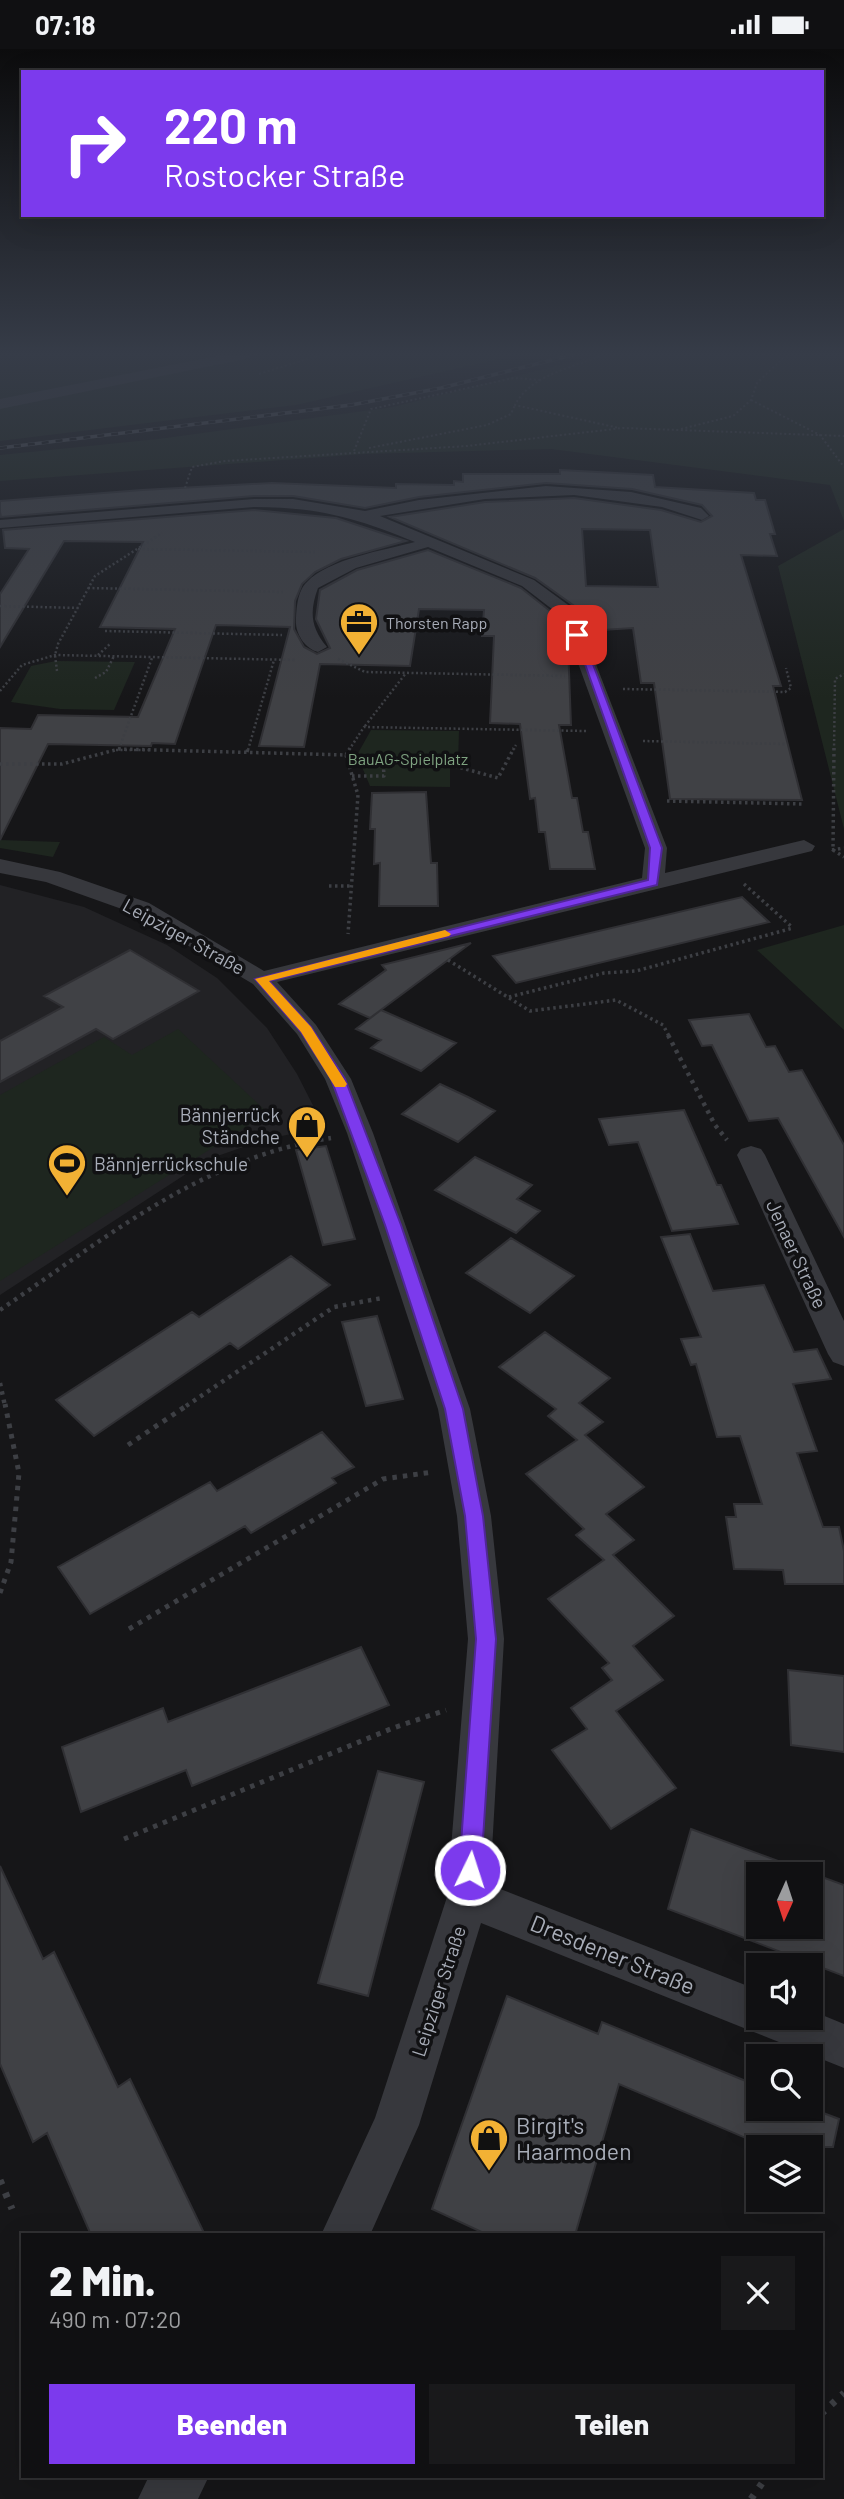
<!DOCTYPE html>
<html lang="de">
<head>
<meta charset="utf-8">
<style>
  :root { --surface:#101012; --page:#19191b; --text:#f1f3f6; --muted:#9c9d9f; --line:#303032; --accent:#7c3aed }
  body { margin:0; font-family:Barlow,sans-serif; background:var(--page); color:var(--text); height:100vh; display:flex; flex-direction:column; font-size:26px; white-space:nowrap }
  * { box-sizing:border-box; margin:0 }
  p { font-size:23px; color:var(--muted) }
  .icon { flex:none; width:38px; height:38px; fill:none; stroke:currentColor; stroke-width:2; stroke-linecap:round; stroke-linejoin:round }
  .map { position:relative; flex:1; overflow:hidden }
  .details { position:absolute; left:21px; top:2184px; width:802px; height:245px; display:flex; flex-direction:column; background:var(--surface); border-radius:0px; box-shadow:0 7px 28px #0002,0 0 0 2px var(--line) }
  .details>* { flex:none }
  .guide { position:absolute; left:21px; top:21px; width:803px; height:147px; border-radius:0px; box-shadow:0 7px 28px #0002,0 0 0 2px var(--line); background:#7c3aed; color:#fff; overflow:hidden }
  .needle { width:46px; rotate:183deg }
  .buttons { position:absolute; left:746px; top:1813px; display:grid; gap:14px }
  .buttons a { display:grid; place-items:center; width:77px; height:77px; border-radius:0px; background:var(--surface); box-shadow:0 7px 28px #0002,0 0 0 2px var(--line); font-size:35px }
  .pin { position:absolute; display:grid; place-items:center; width:60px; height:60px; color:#fff; margin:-30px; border-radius:14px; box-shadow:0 4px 10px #0006 }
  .me { position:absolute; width:77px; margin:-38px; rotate:4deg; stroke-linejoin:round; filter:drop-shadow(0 0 5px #0008) }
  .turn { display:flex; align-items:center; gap:24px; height:147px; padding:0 28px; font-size:32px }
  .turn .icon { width:91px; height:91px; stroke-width:2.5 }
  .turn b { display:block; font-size:49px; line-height:60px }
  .round { display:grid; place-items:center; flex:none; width:74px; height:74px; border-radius:0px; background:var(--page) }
  .summary { display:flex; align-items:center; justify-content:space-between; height:119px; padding:0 28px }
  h1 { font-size:42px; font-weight:800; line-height:52px }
  .cta { display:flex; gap:14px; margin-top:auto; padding:14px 28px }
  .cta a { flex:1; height:80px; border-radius:0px; background:var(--accent); color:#fff; font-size:28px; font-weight:800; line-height:80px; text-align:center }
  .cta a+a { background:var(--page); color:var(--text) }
  .status { display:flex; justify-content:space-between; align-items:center; height:49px; padding:0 35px; background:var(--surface); direction:ltr }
  .status svg { height:19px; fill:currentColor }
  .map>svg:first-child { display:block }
</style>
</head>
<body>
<div class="status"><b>07:18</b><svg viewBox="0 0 49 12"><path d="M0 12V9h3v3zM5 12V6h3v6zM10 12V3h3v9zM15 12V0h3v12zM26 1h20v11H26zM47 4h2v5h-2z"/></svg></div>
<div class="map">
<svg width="844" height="2450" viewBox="0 0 844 2450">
  <rect width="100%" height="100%" fill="#161618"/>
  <path fill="#222225" d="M0,836L84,858L167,896L217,929L267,979L297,1025L324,1078L263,1091L209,1110L0,1246Z"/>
  <path fill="#1e261f" d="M0,306H517L296,356L0,392Z
    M600,306H844V472L830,436L551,400L364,405L0,432V406L158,390L393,358Z
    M844,480V780L778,517Z
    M56,612L135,613L114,661L60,660L11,653L31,617Z
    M371,681L459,682L458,714L450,718V738L370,737L357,706Z
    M0,791L60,793L53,808L0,799Z
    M844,876V981L757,901Z
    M178,980L268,1064L0,1232V1046L104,988L132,1006Z"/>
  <path fill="#404145" stroke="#303034" stroke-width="2" fill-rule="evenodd" d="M560,421L653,426L655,438L754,444L756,451H765L775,485H770L777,507L741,506L781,637H773L802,751L670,750L654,634H641L633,579L586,582L577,559L535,529L390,468L485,453L574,449L661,461L701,473L712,467L702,456L632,440L546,434L419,448L365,459L293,447H254L1,468L0,463V452L142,441L272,434L396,439V435L454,436V432L463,433V425H560ZM582,480L650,481L658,538L586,537Z
    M254,461L336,469L406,492L341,510L315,523L302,535L295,552L294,580L304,598L317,605L330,599L316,570L320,541L357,521L428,501L521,539L559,569L568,595L571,676H559L572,749H577L583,783H588L595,820H550L545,783H539L535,749L530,750L520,675L490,674L494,587H482L484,561L419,560L410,617L320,615L304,698L259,697L290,578L216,576L175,695L152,694L151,697L48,695L0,791V679L31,680L38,666L138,668L175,580L100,578L143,493L64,492L0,598V545L29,500L5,499L3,481Z
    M426,743L431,814H437L438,857H379L380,814L374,815L375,780H370L372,744Z
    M742,848L769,873L516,934L493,907Z
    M471,894L370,969L339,955L386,921L382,916Z
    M130,901L199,942L113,990L96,980L0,1033V992L63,958L44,947Z
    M381,961L456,994L421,1022L371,999L381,991L356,980Z
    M749,965L766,998L775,997L789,1023L802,1021L844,1096V1188L778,1069L749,1072L712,996L702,997L689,971Z
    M440,1035L468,1048L495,1062L458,1093L402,1065Z
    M684,1061L717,1136H721L738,1175L672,1182L638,1093L609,1096L599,1070Z
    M326,1097L355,1190L323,1196L296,1101Z
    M475,1108L532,1136L517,1150L540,1162L516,1184L435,1141Z
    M690,1185L713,1242L764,1236L794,1303L817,1300L831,1330L793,1335L817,1402L797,1404L823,1478H839L844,1502V1535H785L783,1521L734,1520L726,1468H736L734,1455H762L740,1387L717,1388L696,1315L691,1316L681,1290L701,1288L661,1188Z
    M511,1189L574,1227L530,1264L466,1224Z
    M291,1207L330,1236L238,1300L230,1294L94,1387L56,1351L192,1263L199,1268Z
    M377,1267L403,1350L366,1357L342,1273Z
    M545,1283L610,1329L579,1354L603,1373L585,1386L644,1438L606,1465L634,1491L613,1506L674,1567L633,1597L663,1631L616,1662L676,1739L611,1780L552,1701L587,1680L571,1659L612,1631L602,1619L609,1614L548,1550L604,1511L576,1486L584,1480L526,1425L577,1391L548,1367L556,1360L499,1318Z
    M322,1383L354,1418L332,1429L336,1434L251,1484L245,1477L90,1565L58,1518L210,1433L217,1442Z
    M361,1598L389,1656L192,1737L186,1721L81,1763L62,1698L163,1659L168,1673Z
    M788,1621L844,1627V1703L791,1696Z
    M378,1722L424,1733L368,1947L318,1934Z
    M691,1780L844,1836V1927L668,1860ZM758,1825H810V1878H758Z
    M0,1817L43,1910L54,1903L118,2038L130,2030L205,2186H91L47,2084L33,2093L0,2015Z
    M507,1947L598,1985L602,1973L758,2037V2060L810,2059L839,2070L833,2098H767L619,2035L575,2186H488L432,2160Z"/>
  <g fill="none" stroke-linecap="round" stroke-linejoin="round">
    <path stroke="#3d3f44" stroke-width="2" stroke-dasharray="2 2.5" stroke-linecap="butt" d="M604,306C574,318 530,326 515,356L619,379
      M259,325L320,306
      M751,351L820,386L844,418
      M681,380L733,367L751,351L757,334L786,306
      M369,399L487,376L511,365L515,356
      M354,402L371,360L514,329L540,331
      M185,439L192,418L225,412L467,397L623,379L844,387"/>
    <path stroke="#3d3f44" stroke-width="2.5" stroke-dasharray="2 2.5" stroke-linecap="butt" d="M138,500L315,503
      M88,539L283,543
      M0,557L79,559
      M105,582L282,586
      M98,606L110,595
      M338,610L365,623L565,627
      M57,622L55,606L58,595L95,527L162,484
      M95,629L106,623L114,607
      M623,640L785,643L791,639L786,619
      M0,642L22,616L55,606L295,611
      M365,677L406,624
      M643,692L785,695
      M119,700L152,609
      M116,701H151
      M248,701L274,611
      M349,701L364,678L586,682
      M513,701L516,696
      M834,701L835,630L844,625"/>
    <path stroke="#3d3f44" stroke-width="3.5" stroke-dasharray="2.5 3.5" stroke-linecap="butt" d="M834,699L833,801L844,808
      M247,703L248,699
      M346,706L358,746L348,885
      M0,715H62L119,700L346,706L350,699
      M352,727H384L383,711L451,716L498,729L514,699
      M667,752L803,755
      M832,801L844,799
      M744,835L793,879
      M329,837H351
      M448,911L530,962L616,951L663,976L669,987
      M509,948L604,924L636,922L793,879"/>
    <path stroke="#3d3f44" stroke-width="4.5" stroke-dasharray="3.5 5" stroke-linecap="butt" d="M668,986L715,1076L727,1091
      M0,1261C106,1189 201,1109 331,1089
      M0,1334L5,1357
      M186,1357L334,1258L382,1249"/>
    <path stroke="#3d3f44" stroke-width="5" stroke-dasharray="4.5 6" stroke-linecap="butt" d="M128,1396L189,1355
      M0,1544L11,1513L19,1424L5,1355
      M129,1580L383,1430L433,1423
      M124,1790L393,1679L446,1661"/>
    <path stroke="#3d3f44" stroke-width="7" stroke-dasharray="5 9" stroke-linecap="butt" d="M0,2131L12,2160
      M821,2365L844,2344
      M751,2450L767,2427"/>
    <path fill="#37383d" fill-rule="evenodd" d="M546,437L631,443L701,459L709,467L702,471L662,458L574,446L485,450L380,467L534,531L575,561L667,799L665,824L804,791L815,797L812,802L277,933L316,976L351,1030L373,1084L470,1360L491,1467L504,1590L490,1836L758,1941V1969H810V1961L844,1975V2019L481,1874L419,2076L370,2186H321L375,2069L447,1848L468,1590L457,1467L438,1360L347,1084L325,1030L297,985L253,935L133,864L46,833L0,824V810L60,823L149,854L264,922L642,829L645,799L561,567L522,537L428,498L356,519L318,539C309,563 311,579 327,598L318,603C306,600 297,587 296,575C296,562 297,542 307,533C328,510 385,501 415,493C357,469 317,458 254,458L0,479V471L254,450H293L365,462L419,451Z
      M751,1097L761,1100L765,1106L844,1272V1317L833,1313L828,1305L737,1106L741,1100Z
      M149,2427H209L198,2450H138Z"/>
    <path fill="#37383d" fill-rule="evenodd" d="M222,306H252L245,310L0,360V350Z"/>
    <g stroke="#4a4c52" stroke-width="3.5">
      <path id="rail" d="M0,399L351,356L441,339L572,306"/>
    </g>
    <use href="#rail" stroke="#111113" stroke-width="2.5" stroke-dasharray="7" stroke-linecap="butt"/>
  </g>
  <linearGradient id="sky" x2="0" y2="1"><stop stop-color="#0c0c0d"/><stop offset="0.47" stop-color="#363c48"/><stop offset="1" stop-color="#363c48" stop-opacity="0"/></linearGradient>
  <rect width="844" height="649" fill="url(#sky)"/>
  <path fill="#7c3aed" stroke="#51269a" stroke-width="2" d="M574,584L582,586L662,799L657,836L269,932L311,978L345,1030L401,1176L463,1360L483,1467L496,1590L481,1821L478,1828L470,1832L462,1828L459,1821L476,1590L465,1467L445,1360L385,1176L331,1030L301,983L255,930L648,831L650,799Z"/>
  <path fill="#f59e0b" d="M445,881L451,885L449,887L269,932L311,978L347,1035L345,1038H335L301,983L255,930Z"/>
  <defs>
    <g id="office-pin" transform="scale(2.0125)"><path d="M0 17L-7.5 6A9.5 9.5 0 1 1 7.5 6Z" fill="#f2b134" stroke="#111113"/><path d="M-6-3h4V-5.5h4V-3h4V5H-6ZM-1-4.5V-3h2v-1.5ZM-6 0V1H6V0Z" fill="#111"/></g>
    <g id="shop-pin" transform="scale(2.0125)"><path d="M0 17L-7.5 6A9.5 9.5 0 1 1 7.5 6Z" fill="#f2b134" stroke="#111113"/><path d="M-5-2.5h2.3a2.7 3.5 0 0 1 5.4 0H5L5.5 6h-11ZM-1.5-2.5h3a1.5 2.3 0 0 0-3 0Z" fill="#111"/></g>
    <g id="stadium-pin" transform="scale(2.0125)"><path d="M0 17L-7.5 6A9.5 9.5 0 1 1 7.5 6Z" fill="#f2b134" stroke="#111113"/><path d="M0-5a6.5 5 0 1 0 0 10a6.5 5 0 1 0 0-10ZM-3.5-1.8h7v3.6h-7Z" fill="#111"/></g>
  </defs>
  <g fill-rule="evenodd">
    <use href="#office-pin" x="359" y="573"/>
    <use href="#shop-pin" x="307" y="1076"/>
    <use href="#stadium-pin" x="67" y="1114"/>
    <use href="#shop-pin" x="489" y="2089"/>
  </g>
  <g text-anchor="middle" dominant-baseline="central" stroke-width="7" stroke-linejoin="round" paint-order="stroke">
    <g font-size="16" fill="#a8adb8" stroke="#111113" text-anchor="start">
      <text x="386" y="573">Thorsten Rapp</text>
    </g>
    <g font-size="16" fill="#7fa381" stroke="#111113">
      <text x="408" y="709">BauAG-Spielplatz</text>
    </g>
    <g font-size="19" fill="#a8adb8" stroke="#111113">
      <text transform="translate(184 887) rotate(29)">Leipziger Straße</text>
      <text transform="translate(797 1205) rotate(65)">Jenaer Straße</text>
      <text transform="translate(438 1942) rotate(-72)">Leipziger Straße</text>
    </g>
    <g font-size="19" fill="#a8adb8" stroke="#111113" text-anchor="end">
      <text x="280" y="1065">Bännjerrück<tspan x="280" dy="22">Ständche</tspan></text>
      <text x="94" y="1114" text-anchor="start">Bännjerrückschule</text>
    </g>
    <g font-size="23" fill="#a8adb8" stroke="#111113">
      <text transform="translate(613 1905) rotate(22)">Dresdener Straße</text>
    </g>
    <g font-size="23" fill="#a8adb8" stroke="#111113" text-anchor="start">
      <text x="516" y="2076">Birgit's<tspan x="516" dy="26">Haarmoden</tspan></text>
    </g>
  </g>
</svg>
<div class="buttons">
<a><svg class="needle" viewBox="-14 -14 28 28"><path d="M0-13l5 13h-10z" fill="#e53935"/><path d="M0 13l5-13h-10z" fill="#9c9d9f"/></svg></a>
<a><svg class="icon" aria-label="sound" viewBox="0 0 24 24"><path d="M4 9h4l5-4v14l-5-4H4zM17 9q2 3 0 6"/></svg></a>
<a><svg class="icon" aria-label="search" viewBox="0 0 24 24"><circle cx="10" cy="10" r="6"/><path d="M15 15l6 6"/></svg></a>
<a><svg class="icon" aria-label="layers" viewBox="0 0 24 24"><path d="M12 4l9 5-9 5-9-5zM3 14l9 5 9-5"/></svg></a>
</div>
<div class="pin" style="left:577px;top:586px;background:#d93025"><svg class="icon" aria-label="arrive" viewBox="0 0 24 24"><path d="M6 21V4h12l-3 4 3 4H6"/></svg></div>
<svg class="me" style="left:470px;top:1821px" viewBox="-20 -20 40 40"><circle r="17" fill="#7c3aed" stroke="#fff" stroke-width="3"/><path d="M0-11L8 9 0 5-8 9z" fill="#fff"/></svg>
<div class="guide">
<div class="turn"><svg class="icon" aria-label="right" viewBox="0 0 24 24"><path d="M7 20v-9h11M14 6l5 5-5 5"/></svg><div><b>220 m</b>Rostocker Straße</div></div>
</div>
<section class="details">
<div class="summary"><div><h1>2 Min.</h1><p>490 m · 07:20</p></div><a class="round"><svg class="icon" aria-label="close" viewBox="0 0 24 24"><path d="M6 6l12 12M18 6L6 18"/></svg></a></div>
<div class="cta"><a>Beenden</a><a>Teilen</a></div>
</section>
</div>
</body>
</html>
